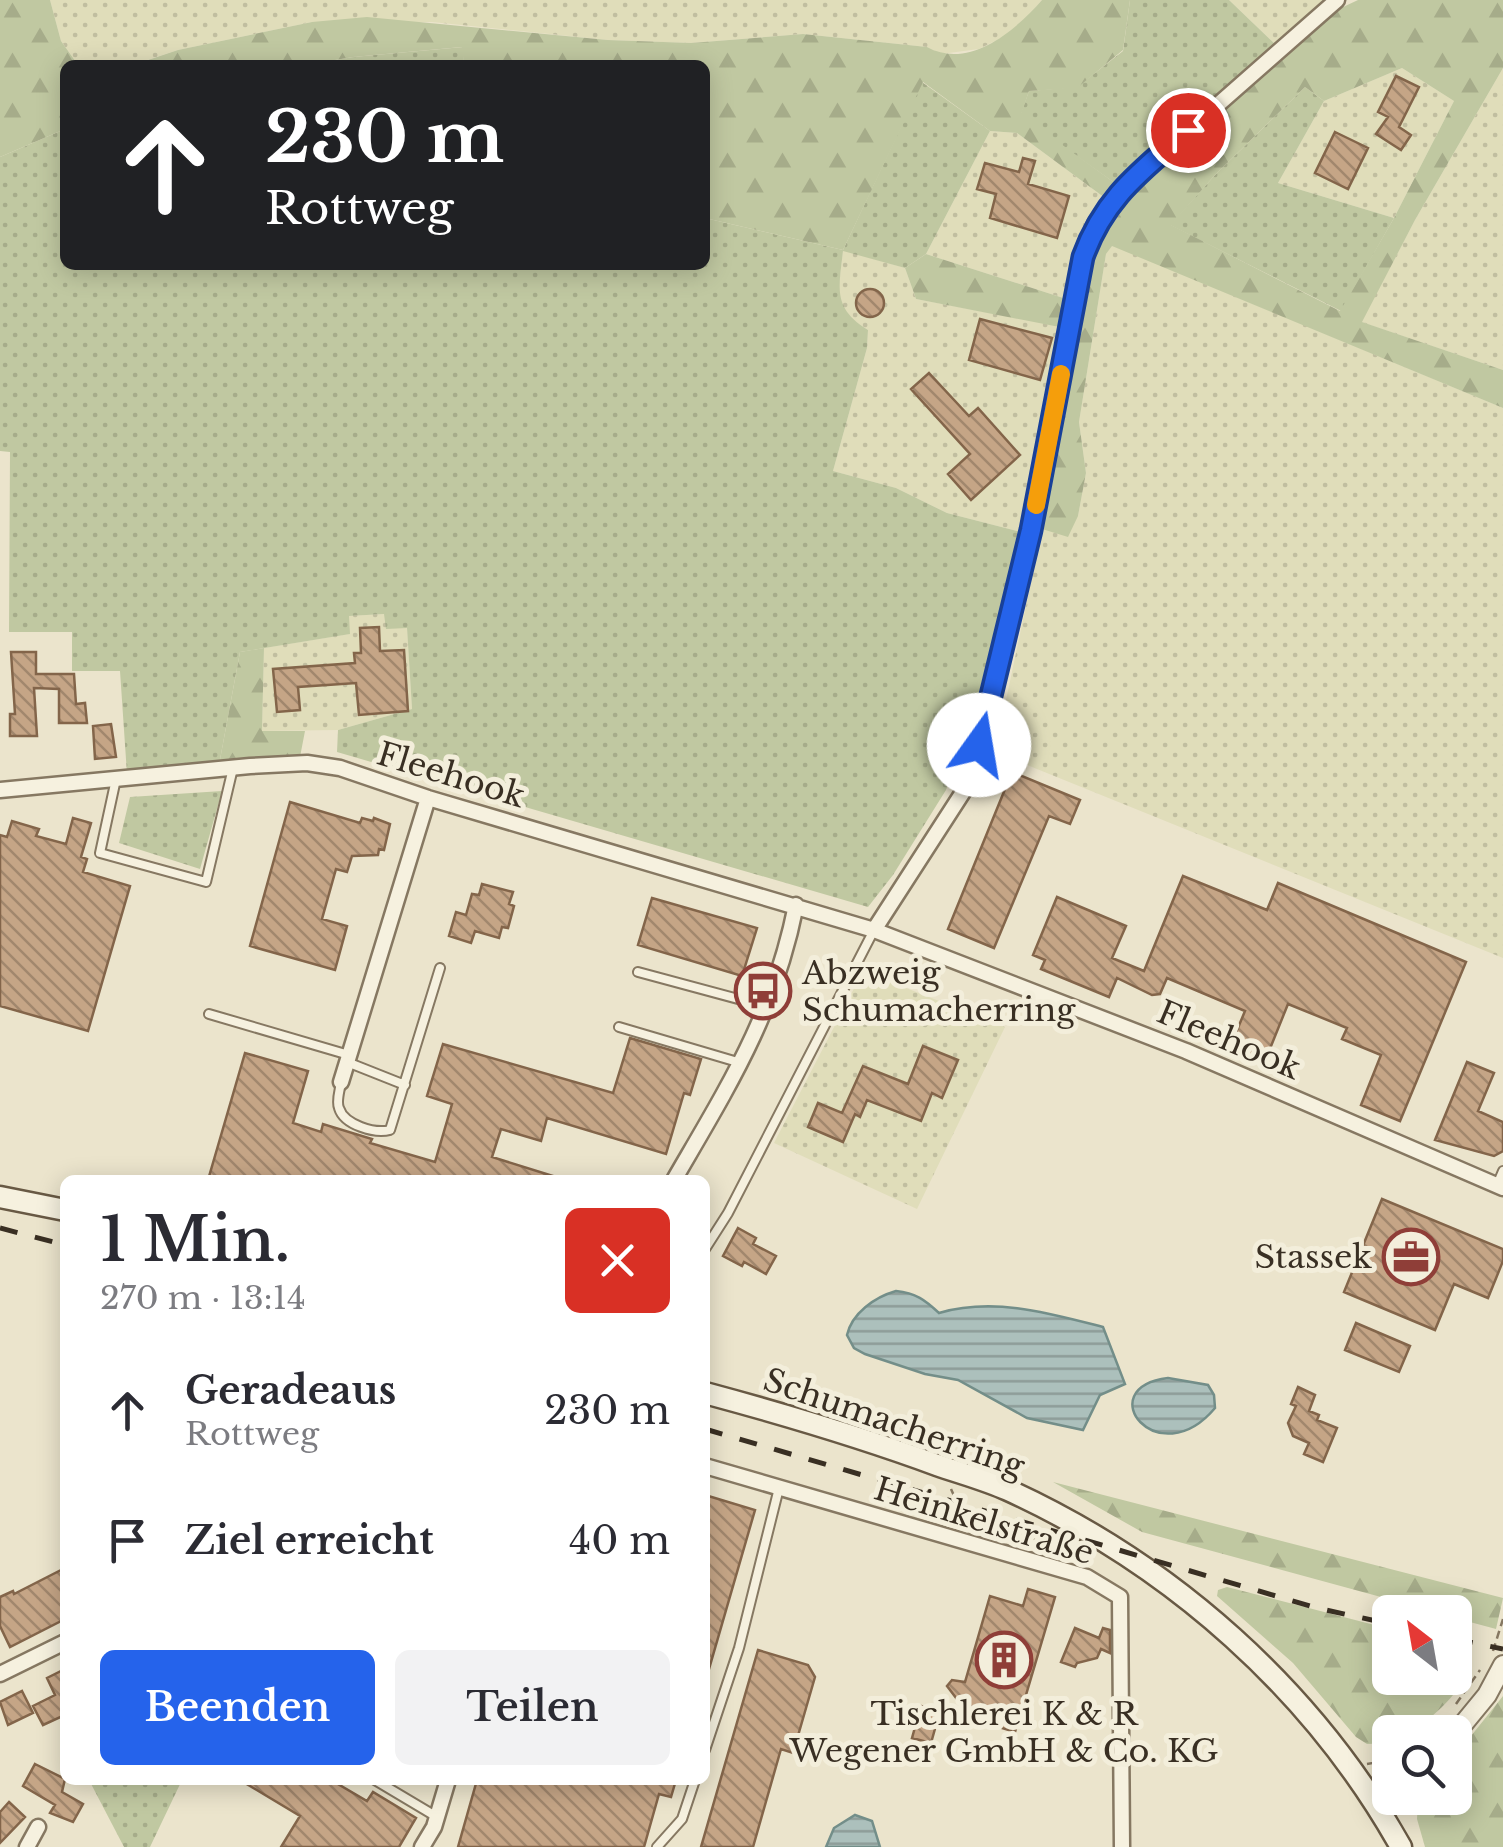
<!DOCTYPE html>
<html lang="de">
<head>
<meta charset="utf-8">
<style>
  :root { --surface:#fff; --page:#f2f2f3; --text:#2b2b33; --muted:#7c7c81; --accent:#2563eb }
  body { margin:0; font-family:"Libre Baskerville",serif; background:var(--page); color:var(--text); height:100vh; display:flex; flex-direction:column; font-size:38px; white-space:nowrap }
  * { box-sizing:border-box; margin:0 }
  p { font-size:32px; color:var(--muted) }
  .icon { flex:none; width:55px; height:55px; fill:none; stroke:currentColor; stroke-width:2; stroke-linecap:round; stroke-linejoin:round }
  .map { position:relative; flex:1; overflow:hidden }
  .drawer { position:absolute; left:60px; top:1175px; width:650px; height:610px; display:flex; flex-direction:column; background:var(--surface); border-radius:15px; box-shadow:0 5px 25px #0003 }
  .drawer>* { flex:none }
  .top-card { position:absolute; left:60px; top:60px; width:650px; height:210px; border-radius:15px; box-shadow:0 5px 25px #0003; background:#202124; color:#fff; overflow:hidden }
  .needle { width:65px; rotate:329deg }
  .buttons { position:absolute; left:1372px; top:1595px; display:grid; gap:20px }
  .buttons a { display:grid; place-items:center; width:100px; height:100px; border-radius:15px; background:var(--surface); box-shadow:0 5px 25px #0003; font-size:50px }
  .pin { position:absolute; display:grid; place-items:center; width:85px; height:85px; color:#fff; margin:-42px; border:5px solid #fff; border-radius:50%; box-shadow:0 2px 10px #0007 }
  .me { position:absolute; width:110px; margin:-55px; rotate:13deg; stroke-linejoin:round; filter:drop-shadow(0 0 8px #0008) }
  .turn { display:flex; align-items:center; gap:35px; height:210px; padding:0 40px; font-size:45px }
  .turn .icon { width:130px; height:130px; stroke-width:2.5 }
  .turn b { display:block; font-size:70px; line-height:85px }
  .round { display:grid; place-items:center; flex:none; width:105px; height:105px; border-radius:15px; background:var(--page) }
  .head { display:flex; align-items:center; justify-content:space-between; height:170px; padding:0 40px }
  h1 { font-size:60px; font-weight:600; line-height:75px }
  .cta { display:flex; gap:20px; margin-top:auto; padding:20px 40px }
  .cta a { flex:1; height:115px; border-radius:15px; background:var(--accent); color:#fff; font-size:40px; font-weight:600; line-height:115px; text-align:center }
  .cta a+a { background:var(--page); color:var(--text) }
  ul { padding:0; list-style:none }
  li { display:flex; align-items:center; gap:30px; height:130px; padding:0 40px }
  li div { flex:1 }
  li b { display:block; font-size:38px }
  li em { font-style:normal }
  .map>svg:first-child { display:block }
</style>
</head>
<body>
<div class="map">
<svg width="1503" height="1847" viewBox="0 0 1503 1847">
  <defs>
    <pattern id="farmland-dots" width="8" height="8" patternUnits="userSpaceOnUse" patternTransform="scale(2.5)"><rect width="8" height="8" fill="#e0ddba"/><path d="M2 2h.1M6 6h.1" fill="none" stroke="#c1bea0" stroke-width="1.8" stroke-linecap="round"/></pattern>
    <pattern id="grass-dots" width="8" height="8" patternUnits="userSpaceOnUse" patternTransform="scale(2.5)"><rect width="8" height="8" fill="#c0c8a1"/><path d="M2 2h.1M6 6h.1" fill="none" stroke="#a6ac8a" stroke-width="1.8" stroke-linecap="round"/></pattern>
    <pattern id="forest-firs" width="22" height="20" patternUnits="userSpaceOnUse" patternTransform="scale(2.5)"><rect width="22" height="20" fill="#c0c8a1"/><path d="M5 1l3.5 6h-7zM16 11l3.5 6h-7z" fill="#a6ac8a"/></pattern>
    <pattern id="water-rules" width="6" height="5" patternUnits="userSpaceOnUse" patternTransform="scale(2.5)"><rect width="6" height="5" fill="#acc0bc"/><path d="M0 2.5h6" fill="none" stroke="#8d9c98"/></pattern>
    <pattern id="building-back-hatch" width="6" height="6" patternUnits="userSpaceOnUse" patternTransform="scale(2.5)"><rect width="6" height="6" fill="#c5a586"/><path d="M-1 5l2 2M0 0l6 6M5-1l2 2" fill="none" stroke="#a1876d"/></pattern>
  </defs>
  <rect width="100%" height="100%" fill="#ebe4cc"/>
  <path fill="url(#farmland-dots)" d="M50,0H1042L1019,26L1005,36L979,49L941,54L927,47L803,34L691,43L608,40L432,22H312L178,50L132,65H78L61,41Z
    M1229,0H1330L1276,45Z
    M1402,68L1454,101L1394,218L1278,183L1324,101Z
    M1503,68V370L1361,322L1415,220Z
    M990,131L1017,133L1105,198L1118,202L1097,235L1085,305L926,254Z
    M1112,245L1503,408V958L995,752L1042,530L1021,532L947,513L896,488L833,471L867,348L868,330L854,321L843,308L838,294L843,250L905,268L916,299L1081,330L1042,529L1078,516L1086,473L1079,422L1106,254Z
    M384,614L407,627L412,709L338,730L262,731L264,648L349,634V616Z
    M863,971L1005,1027L917,1209L774,1143Z"/>
  <path fill="url(#grass-dots)" d="M1130,0H1229L1276,45L1119,186L1020,116L1029,91L1077,87L1123,51Z
    M463,47L464,65H305L353,57Z
    M922,82L990,131L926,254L905,268L843,251C839,288 832,308 868,330L867,348L833,471L896,488L947,513L1021,532L970,727L946,790L893,875L868,907L337,752L338,730L412,709L407,628L386,629L384,614L349,616L350,634L240,652L219,765L127,774L120,671H72V632H9L10,452L0,451V157L65,129V265H705V218L843,250Z
    M1305,87L1324,101L1278,183L1394,218L1341,311L1170,225L1214,176Z
    M222,791L200,869L119,843L130,797Z
    M89,1780H182L150,1847H124Z"/>
  <path fill="url(#forest-firs)" fill-rule="evenodd" d="M0,0H50L61,41L78,65H65V129L0,157Z
    M1042,0H1130L1123,50L1077,88L1029,91L1021,115L1119,186L1105,198L1017,133L990,131L923,82L843,250L705,218V65H464L462,47L353,57L305,65H133L178,50L312,22L367,17L608,40L691,43L803,34L927,47C969,70 1015,31 1042,0Z
    M1358,0H1503V68L1415,220L1362,322L1503,370V408L1112,246L1106,254L1079,422L1086,473L1078,516L1068,537L1042,529L1080,331L916,299L905,268L926,254L1085,305L1097,235L1118,202L1140,178L1341,8ZM1402,68L1454,101L1394,218L1340,311L1171,225L1214,176L1305,87L1324,101Z
    M264,648L262,731H305L300,757L219,765L240,652Z
    M1053,1482L1503,1598L1496,1629L1455,1618V1612H1436L1142,1532Z
    M1227,1587L1390,1629V1678H1455V1646L1460,1648C1480,1682 1436,1713 1412,1732H1390V1743L1367,1744L1356,1737L1293,1663L1217,1596L1218,1590Z
    M1503,1696V1847H1425L1417,1819L1418,1799L1455,1798V1756Z"/>
  <path fill="url(#water-rules)" stroke="#738e89" stroke-width="2.5" d="M896,1291C916,1293 925,1300 939,1313C994,1297 1049,1313 1103,1327L1125,1384L1100,1395L1083,1430L1027,1418L958,1380L925,1374L865,1354L854,1348L847,1335C852,1313 875,1297 896,1291Z
    M1168,1378L1208,1385L1214,1395L1215,1408C1158,1476 1089,1388 1168,1378Z
    M855,1815L872,1821L880,1847H826L834,1828Z"/>
  <path fill="url(#building-back-hatch)" stroke="#83654a" stroke-width="2.5" d="M1396,76L1419,87L1399,127L1411,135L1401,150L1376,134L1388,117L1378,112Z
    M1335,132L1368,148L1348,189L1315,173Z
    M1023,158L1035,161L1028,184L1069,196L1057,238L990,218L996,194L977,189L985,163L1019,172Z
    M856 303a14 14 0 1 1 28 0a14 14 0 1 1-28 0Z
    M980,319L1052,338L1040,380L969,360Z
    M929,373L969,416L978,408L1020,455L971,500L948,474L970,454L911,389Z
    M379,627L380,651L404,650L408,711L359,715L356,683L298,687L300,710L277,712L273,669L355,663L354,653H361L360,628Z
    M11,652H36V674H74L76,704L85,703L87,723H59V689L34,688L37,736H10V714H15Z
    M111,724L116,757L95,759L93,726Z
    M1012,772L1080,800L1070,824L1049,816L994,948L948,929Z
    M290,802L360,823L362,818L373,821L374,818L390,824L384,850L379,849L378,855L352,856L347,872L336,869L322,919L347,926L335,970L250,946Z
    M73,818L91,823L81,857L87,859L83,872L130,886L88,1031L0,1006V835L7,837L12,821L39,829L36,836L66,844Z
    M1183,876L1267,910L1278,883L1466,962L1400,1121L1361,1105L1381,1055L1342,1039L1347,1028L1288,1004L1265,1061L1230,1047L1245,1011L1167,978L1160,994L1152,995L1117,978L1109,997L1041,969L1045,960L1033,955L1057,897L1126,926L1112,958L1144,971Z
    M482,884L513,892L509,904L514,906L508,928L502,927L499,938L475,931L471,943L449,936L456,912L466,915L472,894L479,895Z
    M652,898L757,928L742,976L638,945Z
    M630,1038L701,1059L690,1095L684,1093L666,1154L547,1118L541,1141L501,1129L492,1157L556,1177V1180H208L245,1053L308,1071L293,1123L321,1132L323,1124L372,1139L370,1143L435,1162L452,1104L427,1096L443,1044L613,1093Z
    M923,1046L958,1060L942,1098L932,1093L921,1121L867,1100L860,1117L855,1114L843,1142L808,1127L818,1103L842,1113L863,1066L908,1084Z
    M1467,1062L1494,1073L1478,1111L1503,1122V1151L1494,1156L1435,1140Z
    M1382,1199L1503,1249V1261L1488,1298L1454,1284L1435,1330L1344,1292Z
    M738,1228L756,1238L753,1244L776,1256L766,1274L744,1262L742,1266L723,1256Z
    M1356,1323L1410,1346L1399,1372L1345,1350Z
    M1298,1387L1315,1395L1309,1411L1319,1415L1317,1420L1337,1428L1323,1462L1304,1454L1309,1443L1293,1436L1288,1423L1296,1406L1291,1404Z
    M705,1495L755,1510L709,1669L705,1668Z
    M65,1568V1619L10,1647L0,1626V1597L13,1591L14,1594Z
    M1028,1589L1055,1597L1015,1732L972,1719L947,1686L952,1680L965,1682L990,1596L1023,1606Z
    M1075,1628L1099,1638L1103,1628L1110,1630V1653L1101,1649L1097,1658L1077,1663L1075,1667L1061,1662Z
    M758,1650L808,1665L815,1677L793,1753L781,1749L753,1847H701Z
    M65,1669V1715L43,1725L33,1706L55,1695L47,1678Z
    M22,1691L33,1713L8,1725L0,1702Z
    M921,1706L940,1711L931,1743L912,1738Z
    M35,1764L65,1779L62,1792L83,1804L73,1822L50,1813L55,1805L23,1786Z
    M240,1780H331L367,1801L373,1792L416,1818L399,1847H281L300,1816Z
    M477,1780H676L671,1797L659,1794L644,1847H458Z
    M9,1802L25,1817L0,1843V1812Z"/>
  <g fill="none" stroke-linecap="round" stroke-linejoin="round">
    <g stroke="#867862" stroke-width="12">
      <path id="service" d="M116,779L100,853L206,882L233,768
        M638,972L768,1007
        M209,1014L349,1055
        M619,1027L741,1063
        M347,1062L405,1085
        M341,1082C340,1090 336,1101 339,1108C344,1125 375,1134 390,1130L440,968
        M1497,1185L1503,1171
        M705,1249L728,1213L874,930
        M705,1750L739,1648L779,1488
        M375,1780L437,1817
        M657,1847L682,1819L695,1780"/>
    </g>
    <g stroke="#867862" stroke-width="19">
      <path id="minor" d="M0,790L250,766L307,763L340,768L428,798L874,930L1186,1051L1503,1188
        M874,930L965,789L979,745L1031,530L1083,257L1095,224L1130,182L1337,0
        M341,1082L428,798
        M674,1180C729,1085 774,1015 796,905
        M705,1466L1087,1577L1120,1597L1122,1847
        M0,1674L65,1642
        M27,1847L38,1827
        M422,1847L434,1827L448,1780"/>
    </g>
    <g stroke="#867862" stroke-width="22">
      <path id="tertiary" d="M1455,1734L1487,1695L1503,1665
        M1371,1798L1390,1786"/>
    </g>
    <g stroke="#685944" stroke-width="25">
      <path id="secondary" d="M0,1197L65,1210
        M705,1393C783,1414 861,1437 937,1465C960,1473 986,1480 1008,1490C1172,1565 1313,1690 1401,1847"/>
    </g>
    <path stroke="#867862" stroke-width="2.5" stroke-dasharray="8 5" stroke-linecap="butt" d="M951,1489L963,1516L1094,1558
      M1493,1651L1503,1619
      M1456,1704L1480,1670
      M1367,1764L1390,1760"/>
    <use href="#service" stroke="#f6f1df" stroke-width="8"/>
    <use href="#minor" stroke="#f6f1df" stroke-width="14"/>
    <use href="#tertiary" stroke="#f6f1df" stroke-width="18"/>
    <use href="#secondary" stroke="#f6f1df" stroke-width="20"/>
    <path stroke="#392f23" stroke-width="5" stroke-dasharray="18 18" stroke-linecap="butt" d="M0,1228L65,1245
      M705,1429L1317,1608L1390,1624
      M1455,1639L1503,1649"/>
  </g>
  <g fill="none" stroke-linecap="round" stroke-linejoin="round">
    <g stroke="#184099" stroke-width="25">
      <path id="route" d="M979,745L1031,530L1083,257C1105,196 1142,171 1188,130"/>
    </g>
    <use href="#route" stroke="#2563eb" stroke-width="18"/>
    <path stroke="#f59e0b" stroke-width="18" d="M1036,505L1061,374"/>
  </g>
  <defs>
    <g id="bus-ring" transform="scale(2.875)"><circle r="9.5" fill="#f3eedb" stroke="#8f3e38" stroke-width="1.5"/><path d="M-5-6H5V4H4V6H2V4H-2V6H-4V4H-5ZM-3.5-4V0h7V-4ZM-3.5 1.2v1.5H-2V1.2ZM2 1.2v1.5H3.5V1.2Z" fill="#8f3e38"/></g>
    <g id="office-ring" transform="scale(2.875)"><circle r="9.5" fill="#f3eedb" stroke="#8f3e38" stroke-width="1.5"/><path d="M-6-3h4V-5.5h4V-3h4V5H-6ZM-1-4.5V-3h2v-1.5ZM-6 0V1H6V0Z" fill="#8f3e38"/></g>
    <g id="building-ring" transform="scale(2.875)"><circle r="9.5" fill="#f3eedb" stroke="#8f3e38" stroke-width="1.5"/><path d="M-4-6H4V6H1V3H-1V6H-4ZM-2.5-4.3h1.7v1.8h-1.7ZM.8-4.3h1.7v1.8H.8ZM-2.5-1h1.7V.8h-1.7ZM.8-1h1.7V.8H.8Z" fill="#8f3e38"/></g>
  </defs>
  <g fill-rule="evenodd">
    <use href="#bus-ring" x="763" y="991"/>
    <use href="#office-ring" x="1411" y="1257"/>
    <use href="#building-ring" x="1004" y="1660"/>
  </g>
  <g text-anchor="middle" dominant-baseline="central" stroke-width="10" stroke-linejoin="round" paint-order="stroke">
    <g font-size="32" fill="#392f23" stroke="#f3eedb">
      <text transform="translate(451 775) rotate(17)">Fleehook</text>
      <text transform="translate(1229 1040) rotate(23)">Fleehook</text>
      <text transform="translate(894 1423) rotate(19)">Schumacherring</text>
      <text transform="translate(984 1521) rotate(17)">Heinkelstraße</text>
    </g>
    <g font-size="32" fill="#392f23" stroke="#f3eedb" text-anchor="start">
      <text x="802" y="973">Abzweig<tspan x="802" dy="37">Schumacherring</tspan></text>
      <text x="1372" y="1257" text-anchor="end">Stassek</text>
      <text x="1004" y="1714" text-anchor="middle">Tischlerei K &amp; R<tspan x="1004" dy="37">Wegener GmbH &amp; Co. KG</tspan></text>
    </g>
  </g>
</svg>
<div class="buttons">
<a><svg class="needle" viewBox="-14 -14 28 28"><path d="M0-13l5 13h-10z" fill="#e53935"/><path d="M0 13l5-13h-10z" fill="#7c7c81"/></svg></a>
<a><svg class="icon" aria-label="search" viewBox="0 0 24 24"><circle cx="10" cy="10" r="6"/><path d="M15 15l6 6"/></svg></a>
</div>
<div class="pin" style="left:1188px;top:130px;background:#d93025"><svg class="icon" aria-label="arrive" viewBox="0 0 24 24"><path d="M6 21V4h12l-3 4 3 4H6"/></svg></div>
<svg class="me" style="left:979px;top:745px" viewBox="-20 -20 40 40"><circle r="19" fill="#fff"/><path d="M0-13L10 11 0 6-10 11z" fill="#2563eb"/></svg>
<div class="top-card">
<div class="turn"><svg class="icon" aria-label="ahead" viewBox="0 0 24 24"><path d="M12 20V5M6 11l6-6 6 6"/></svg><div><b>230 m</b>Rottweg</div></div>
</div>
<section class="drawer">
<div class="head"><div><h1>1 Min.</h1><p>270 m · 13:14</p></div><a class="round" style="background:#d93025;color:#fff"><svg class="icon" aria-label="close" viewBox="0 0 24 24"><path d="M6 6l12 12M18 6L6 18"/></svg></a></div>
<ul>
<li><svg class="icon" aria-label="ahead" viewBox="0 0 24 24"><path d="M12 20V5M6 11l6-6 6 6"/></svg><div><b>Geradeaus</b><p>Rottweg</p></div><em>230 m</em></li>
<li><svg class="icon" aria-label="arrive" viewBox="0 0 24 24"><path d="M6 21V4h12l-3 4 3 4H6"/></svg><div><b>Ziel erreicht</b></div><em>40 m</em></li>
</ul>
<div class="cta"><a>Beenden</a><a>Teilen</a></div>
</section>
</div>
</body>
</html>
